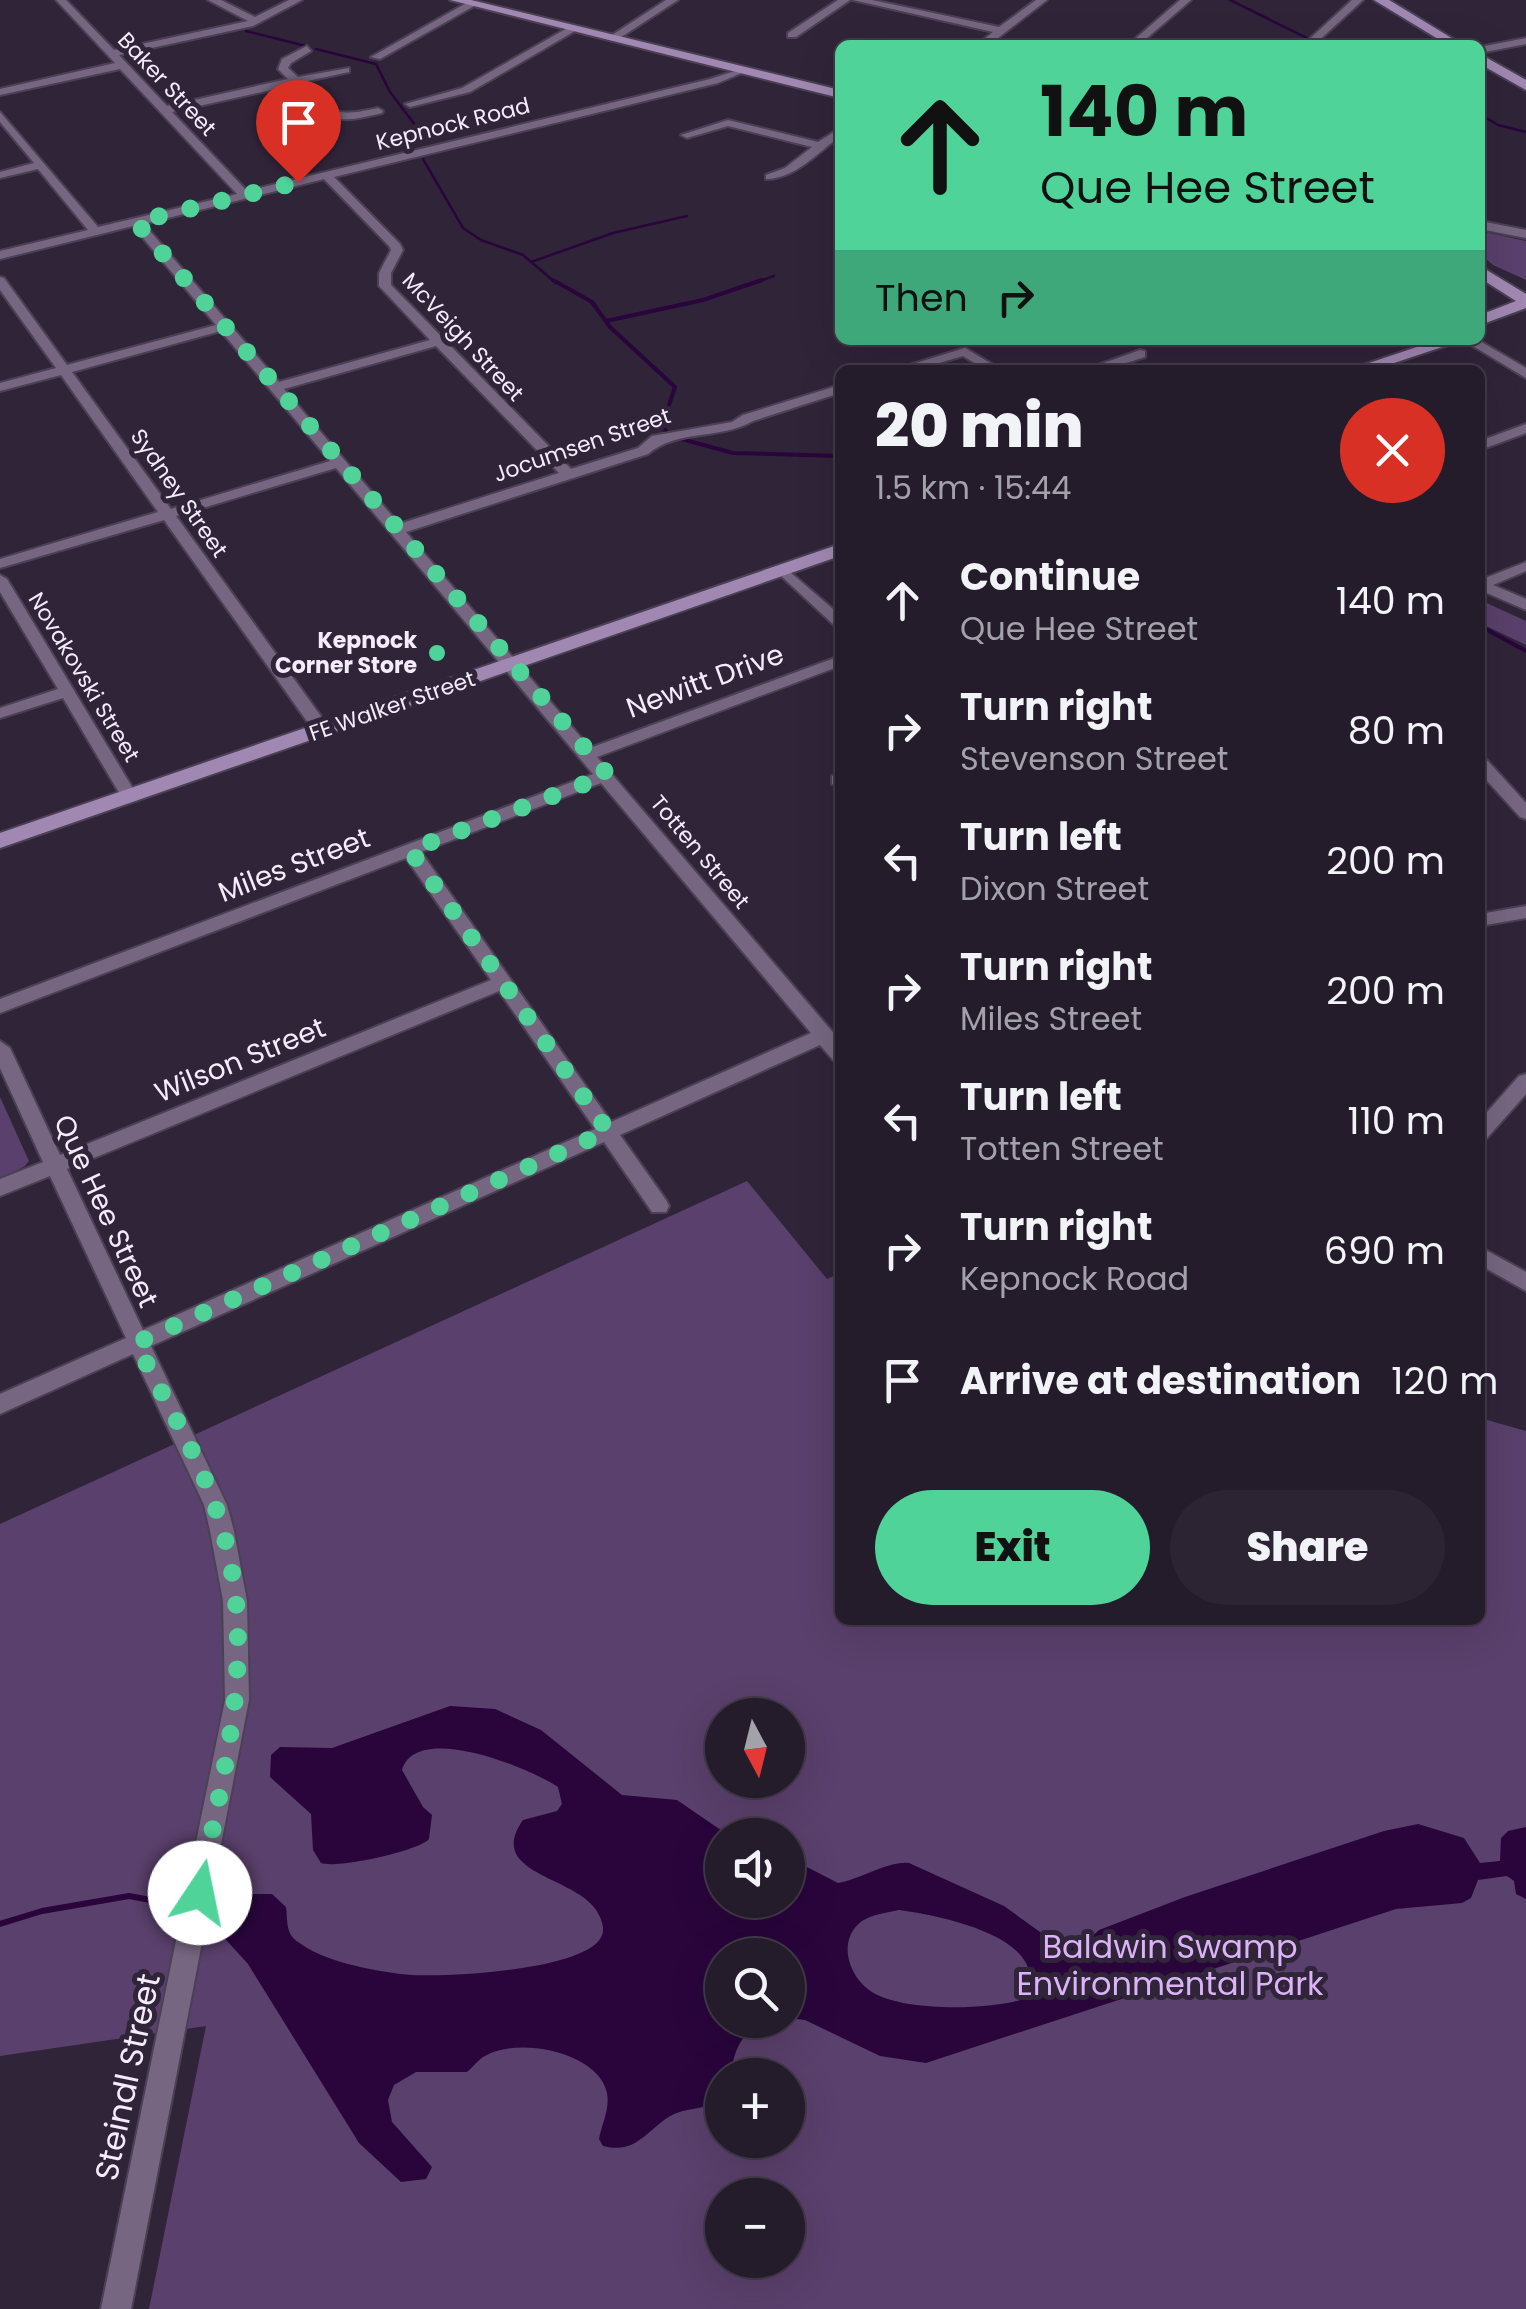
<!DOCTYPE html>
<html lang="en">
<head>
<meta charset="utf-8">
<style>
  :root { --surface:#241b2b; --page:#2c2433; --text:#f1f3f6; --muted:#a3a1a9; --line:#413947; --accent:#4fd399 }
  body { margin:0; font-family:Poppins,sans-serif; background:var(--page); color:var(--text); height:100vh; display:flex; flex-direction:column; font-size:38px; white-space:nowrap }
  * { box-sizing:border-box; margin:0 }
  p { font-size:32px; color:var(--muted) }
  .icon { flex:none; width:55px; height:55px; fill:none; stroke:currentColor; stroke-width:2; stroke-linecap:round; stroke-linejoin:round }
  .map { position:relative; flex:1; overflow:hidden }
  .panel { position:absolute; left:835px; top:365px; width:650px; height:1260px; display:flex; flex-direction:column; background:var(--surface); border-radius:15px; box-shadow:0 10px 40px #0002,0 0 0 2px var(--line) }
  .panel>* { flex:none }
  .top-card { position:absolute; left:835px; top:40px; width:650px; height:305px; border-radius:15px; box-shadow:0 10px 40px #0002,0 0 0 2px var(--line); background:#4fd399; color:#111; overflow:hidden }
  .needle { width:65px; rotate:173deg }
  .fabs { position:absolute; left:705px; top:1698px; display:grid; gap:20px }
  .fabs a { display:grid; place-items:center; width:100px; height:100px; border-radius:50%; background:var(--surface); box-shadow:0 10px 40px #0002,0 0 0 2px var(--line); font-size:50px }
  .pin { position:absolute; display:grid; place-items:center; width:85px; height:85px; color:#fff; margin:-102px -42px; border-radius:50% 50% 50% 0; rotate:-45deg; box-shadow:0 0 10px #0007 }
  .pin .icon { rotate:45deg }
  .me { position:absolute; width:110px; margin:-55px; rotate:11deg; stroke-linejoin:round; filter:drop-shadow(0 0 8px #0008) }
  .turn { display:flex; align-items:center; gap:35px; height:210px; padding:0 40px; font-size:45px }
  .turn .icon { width:130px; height:130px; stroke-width:2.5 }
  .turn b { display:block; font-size:70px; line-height:85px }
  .then { display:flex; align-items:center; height:95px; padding:0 40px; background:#0003; gap:20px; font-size:38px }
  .round { display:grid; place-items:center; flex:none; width:105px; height:105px; border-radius:52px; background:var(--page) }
  .summary { display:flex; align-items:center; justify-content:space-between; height:170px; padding:0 40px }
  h1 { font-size:60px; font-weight:800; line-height:75px }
  .primary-button { display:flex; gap:20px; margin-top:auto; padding:20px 40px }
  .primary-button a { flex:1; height:115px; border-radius:60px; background:var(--accent); color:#111; font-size:40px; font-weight:800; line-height:115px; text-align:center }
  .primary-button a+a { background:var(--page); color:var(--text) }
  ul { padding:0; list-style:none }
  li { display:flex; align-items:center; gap:30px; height:130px; padding:0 40px }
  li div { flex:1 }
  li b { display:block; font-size:38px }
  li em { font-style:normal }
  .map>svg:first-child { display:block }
</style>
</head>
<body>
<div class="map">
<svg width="1526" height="2309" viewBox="0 0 1526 2309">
  <rect width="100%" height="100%" fill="#302439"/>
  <path fill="#5a406c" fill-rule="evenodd" d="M1480,231L1526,241V280L1493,265L1480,254Z
    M1480,600L1526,621V645L1480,623Z
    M0,1097L29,1161L25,1166L0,1179Z
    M747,1181L827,1279L840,1273V1620H1480V1418L1526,1431V2309H149L206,2026L0,2056V1524ZM722,1715H788V1780H722ZM722,1835H788V1900H722ZM722,1955H788V2020H722ZM722,2075H788V2140H722ZM722,2195H788V2260H722Z"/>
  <path fill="#29053c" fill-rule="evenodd" d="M450,1706L495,1709L541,1730L622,1795L677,1800L728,1835H722V1900H788V1849L803,1865L838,1883C859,1880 888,1861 909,1863L1004,1906L1054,1942L1080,1947L1099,1930L1185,1897L1384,1831L1418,1824L1464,1838L1480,1863L1500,1861L1501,1838L1508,1831L1526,1827V1899L1516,1894L1514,1881L1507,1876L1478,1880L1471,1898L1462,1903L1396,1909L926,2063L880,2056L805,2020L788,2018V1955H722V2020H774C743,2028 736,2044 730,2075H722V2096L718,2103C703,2109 686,2108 672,2115C647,2129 637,2155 603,2146L599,2139C602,2123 610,2110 607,2093C599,2052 518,2036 485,2056C479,2059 473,2067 467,2072H416L394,2085L388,2100L392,2122L432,2167L426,2179L401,2182L359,2143L248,1964L218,1931L225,1894H272L286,1907C288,1921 285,1933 298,1942C325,1962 367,1969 400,1974C437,1979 579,1971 600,1939C605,1932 603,1924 600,1917C584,1875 483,1877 523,1820L557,1811L562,1804L558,1787C530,1768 416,1721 402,1770L423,1807L432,1815L429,1839C419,1851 336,1869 321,1863L313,1850L311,1814L270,1777L271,1755L280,1747L332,1748ZM899,1910C936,1915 1058,1937 1024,1999C989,2010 904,2012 872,1992C849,1978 836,1940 862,1921C873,1914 886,1913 899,1910Z"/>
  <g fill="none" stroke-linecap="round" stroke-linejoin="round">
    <path stroke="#29053c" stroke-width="2.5" d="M1230,0L1321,45
      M246,31L306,46
      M316,49L376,64L390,92L425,138
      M1480,114L1498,125L1526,132
      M423,159L463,228L481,240L523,255L556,283
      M531,262L613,233L687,216
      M754,283L774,276"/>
    <path stroke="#29053c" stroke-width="4" d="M553,280L592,302L610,327L675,387L662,426L668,434
      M606,321L703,300L762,280
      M674,437L733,453L840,456
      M1480,626L1526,651"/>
    <path stroke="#29053c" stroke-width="6" d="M203,1910L221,1913
      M0,1924L42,1911L129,1896L188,1907"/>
    <g stroke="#4b4054" stroke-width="4">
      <path id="street" d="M56,0H66L114,50L248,21L208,0H221L255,17L289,0H302L253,26L119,55L167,106L288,79L278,69L282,59L307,46L311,51L291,63L288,68L298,77L349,68V72L303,82C336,113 332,118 378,108L383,111L382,113C329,126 331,120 293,85L172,112L247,191L710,79L744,68V72L718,83L334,177L400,244L403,250L391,273V285L571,469L638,448L652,436L732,422L743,415L840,385V393L753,421C720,440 677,429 648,454L406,532L590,748L840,656V666L597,757L831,1030L840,1042V1062L833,1060L820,1045L620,1135L666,1200L669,1206L666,1212H652L604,1142L151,1346L227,1505L234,1531L247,1601L249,1700L131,2309H101L225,1700L223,1601L210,1531L204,1505L133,1354L0,1414V1394L126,1338L50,1176L0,1196V1179L43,1162L0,1068V1041L10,1048L60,1155L491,980L406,858L0,1013V999L593,774L336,468L176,516L328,726V734H316L164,520L0,568V559L158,512L61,375L0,391V383L56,368L0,290V277L4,278L67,365L216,325L133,226L0,259V251L88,230L38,169L0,178V172L34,163L0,122V112L98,227L237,194L120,69L0,95V89L115,63ZM324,179L389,246L391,250L379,273V286L430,340L279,382L144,224ZM221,331L330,461L171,509L72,372ZM436,346L559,473L399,524L284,389ZM601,783L811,1033L611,1122L421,852ZM499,991L595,1129L143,1330L67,1169Z
        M666,0H678L615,41L606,39Z
        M838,0H850L796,37H788V33Z
        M853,0H872L999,27L1036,0H1047L989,45H977L993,32Z
        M1180,0H1191L1139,45H1128Z
        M1352,0H1363L1314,45H1303Z
        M470,1L474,6L380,59L371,57Z
        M571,26L575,31L470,92L410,107L405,104L462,88Z
        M1526,38V44L1480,53V47Z
        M728,120L818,142L840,128V136C818,153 794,179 766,179V175L785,168L812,147L728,126L687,138L681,135Z
        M1480,221L1526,230V238L1480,229Z
        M1463,340H1478L1526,368V378Z
        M965,348L1002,370H986L963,356L915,370H893Z
        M1140,350L1145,351V357L1104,370H1084Z
        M1526,424V433L1480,450V441Z
        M1526,562V571L1493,585L1526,599V610L1480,590V580Z
        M783,566L840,615V628L835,626L778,573L776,570Z
        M0,575L7,579L138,797L136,801H124L63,698L0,718V708L58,689L0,592Z
        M1480,758L1486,759L1526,803V819L1520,817L1480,773Z
        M840,774V785L832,784V776Z
        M1526,906V918L1480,926V914Z
        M1526,1074V1094L1487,1138L1480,1141V1120L1519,1076Z
        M1480,1247L1526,1272V1291L1480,1265Z"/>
    </g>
    <g stroke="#4b4054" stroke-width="4">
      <path id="secondary" d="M450,0H471L840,90V98Z
        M1374,0H1389L1463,45H1448Z
        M1480,54L1526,80V90L1480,64Z
        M1480,266L1526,294V308L1480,325V315L1516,301L1480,278Z
        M1438,340H1463L1373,370H1348Z
        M840,544V556L0,848V833Z"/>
    </g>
    <use href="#street" fill="#766681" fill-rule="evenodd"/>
    <use href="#secondary" fill="#a188b3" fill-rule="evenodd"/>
  </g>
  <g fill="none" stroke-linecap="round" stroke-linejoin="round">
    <path stroke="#4fd399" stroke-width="18" stroke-dasharray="0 32.4" d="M200,1893C225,1758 262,1644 216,1509C197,1452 163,1397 136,1343L608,1131L410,850L608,775L136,222L298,182"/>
  </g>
  <circle fill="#4fd399" stroke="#302439" stroke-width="4" cx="437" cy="653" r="10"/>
  <g text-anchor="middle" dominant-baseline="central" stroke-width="10" stroke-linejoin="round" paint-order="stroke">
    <g font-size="22" fill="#f4ecfa" stroke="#302439">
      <text transform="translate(167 84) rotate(47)">Baker Street</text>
      <text transform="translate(453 124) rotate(-14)">Kepnock Road</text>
      <text transform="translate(463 337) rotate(47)">McVeigh Street</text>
      <text transform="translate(582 445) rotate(-19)">Jocumsen Street</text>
      <text transform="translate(179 493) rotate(55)">Sydney Street</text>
      <text transform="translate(84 677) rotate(59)">Novakovski Street</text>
      <text transform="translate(392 706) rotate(-19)">FE Walker Street</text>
      <text transform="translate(700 852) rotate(50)">Totten Street</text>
    </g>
    <g font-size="22" font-weight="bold" fill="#f4ecfa" stroke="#302439" text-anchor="end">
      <text x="417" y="640">Kepnock<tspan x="417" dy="25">Corner Store</tspan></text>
    </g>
    <g font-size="28" fill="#f4ecfa" stroke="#302439">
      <text transform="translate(705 681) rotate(-20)">Newitt Drive</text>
      <text transform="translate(294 865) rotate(-21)">Miles Street</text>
      <text transform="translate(240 1060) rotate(-22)">Wilson Street</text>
      <text transform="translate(106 1211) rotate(65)">Que Hee Street</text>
    </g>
    <g font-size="32" fill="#dcb3f9" stroke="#302439">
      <text x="1170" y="1946">Baldwin Swamp<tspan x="1170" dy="37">Environmental Park</tspan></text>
    </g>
    <g font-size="32" fill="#f4ecfa" stroke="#302439">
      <text transform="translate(127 2077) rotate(-78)">Steindl Street</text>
    </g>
  </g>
</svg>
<div class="fabs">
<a><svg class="needle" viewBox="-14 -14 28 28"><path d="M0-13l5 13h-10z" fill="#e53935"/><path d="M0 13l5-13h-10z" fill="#a3a1a9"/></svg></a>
<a><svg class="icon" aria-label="sound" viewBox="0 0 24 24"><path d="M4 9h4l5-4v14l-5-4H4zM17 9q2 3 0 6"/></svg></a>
<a><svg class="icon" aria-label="search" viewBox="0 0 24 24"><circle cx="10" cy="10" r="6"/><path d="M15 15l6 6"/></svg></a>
<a>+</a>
<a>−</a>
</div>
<div class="pin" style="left:298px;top:182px;background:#d93025"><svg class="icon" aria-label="arrive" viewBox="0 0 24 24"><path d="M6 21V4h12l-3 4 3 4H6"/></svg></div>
<svg class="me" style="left:200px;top:1893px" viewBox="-20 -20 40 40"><circle r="19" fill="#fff"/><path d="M0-13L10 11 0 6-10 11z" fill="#4fd399"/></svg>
<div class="top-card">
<div class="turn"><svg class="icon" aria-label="ahead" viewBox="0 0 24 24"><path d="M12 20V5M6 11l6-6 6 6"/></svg><div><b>140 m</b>Que Hee Street</div></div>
<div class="then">Then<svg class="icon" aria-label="right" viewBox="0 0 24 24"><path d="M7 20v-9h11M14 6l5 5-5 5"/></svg></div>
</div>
<section class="panel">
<div class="summary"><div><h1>20 min</h1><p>1.5 km · 15:44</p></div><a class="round" style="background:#d93025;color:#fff"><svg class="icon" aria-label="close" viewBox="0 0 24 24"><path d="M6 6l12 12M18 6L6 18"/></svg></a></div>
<ul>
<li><svg class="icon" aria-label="ahead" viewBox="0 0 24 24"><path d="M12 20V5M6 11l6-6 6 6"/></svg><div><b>Continue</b><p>Que Hee Street</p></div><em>140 m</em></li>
<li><svg class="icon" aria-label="right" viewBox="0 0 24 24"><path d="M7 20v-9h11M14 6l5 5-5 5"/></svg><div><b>Turn right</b><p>Stevenson Street</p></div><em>80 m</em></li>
<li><svg class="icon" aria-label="left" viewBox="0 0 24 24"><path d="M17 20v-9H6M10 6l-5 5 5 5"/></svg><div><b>Turn left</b><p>Dixon Street</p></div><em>200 m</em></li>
<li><svg class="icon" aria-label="right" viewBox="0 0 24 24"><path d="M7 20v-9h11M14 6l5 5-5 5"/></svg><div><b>Turn right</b><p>Miles Street</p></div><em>200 m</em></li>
<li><svg class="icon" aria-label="left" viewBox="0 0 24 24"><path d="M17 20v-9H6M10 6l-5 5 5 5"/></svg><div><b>Turn left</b><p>Totten Street</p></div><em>110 m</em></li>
<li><svg class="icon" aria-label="right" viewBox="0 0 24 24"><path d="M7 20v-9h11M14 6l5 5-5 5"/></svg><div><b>Turn right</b><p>Kepnock Road</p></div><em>690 m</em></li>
<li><svg class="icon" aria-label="arrive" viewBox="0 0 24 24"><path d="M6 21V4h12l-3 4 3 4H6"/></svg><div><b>Arrive at destination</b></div><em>120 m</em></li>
</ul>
<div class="primary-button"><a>Exit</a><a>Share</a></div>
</section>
</div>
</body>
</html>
